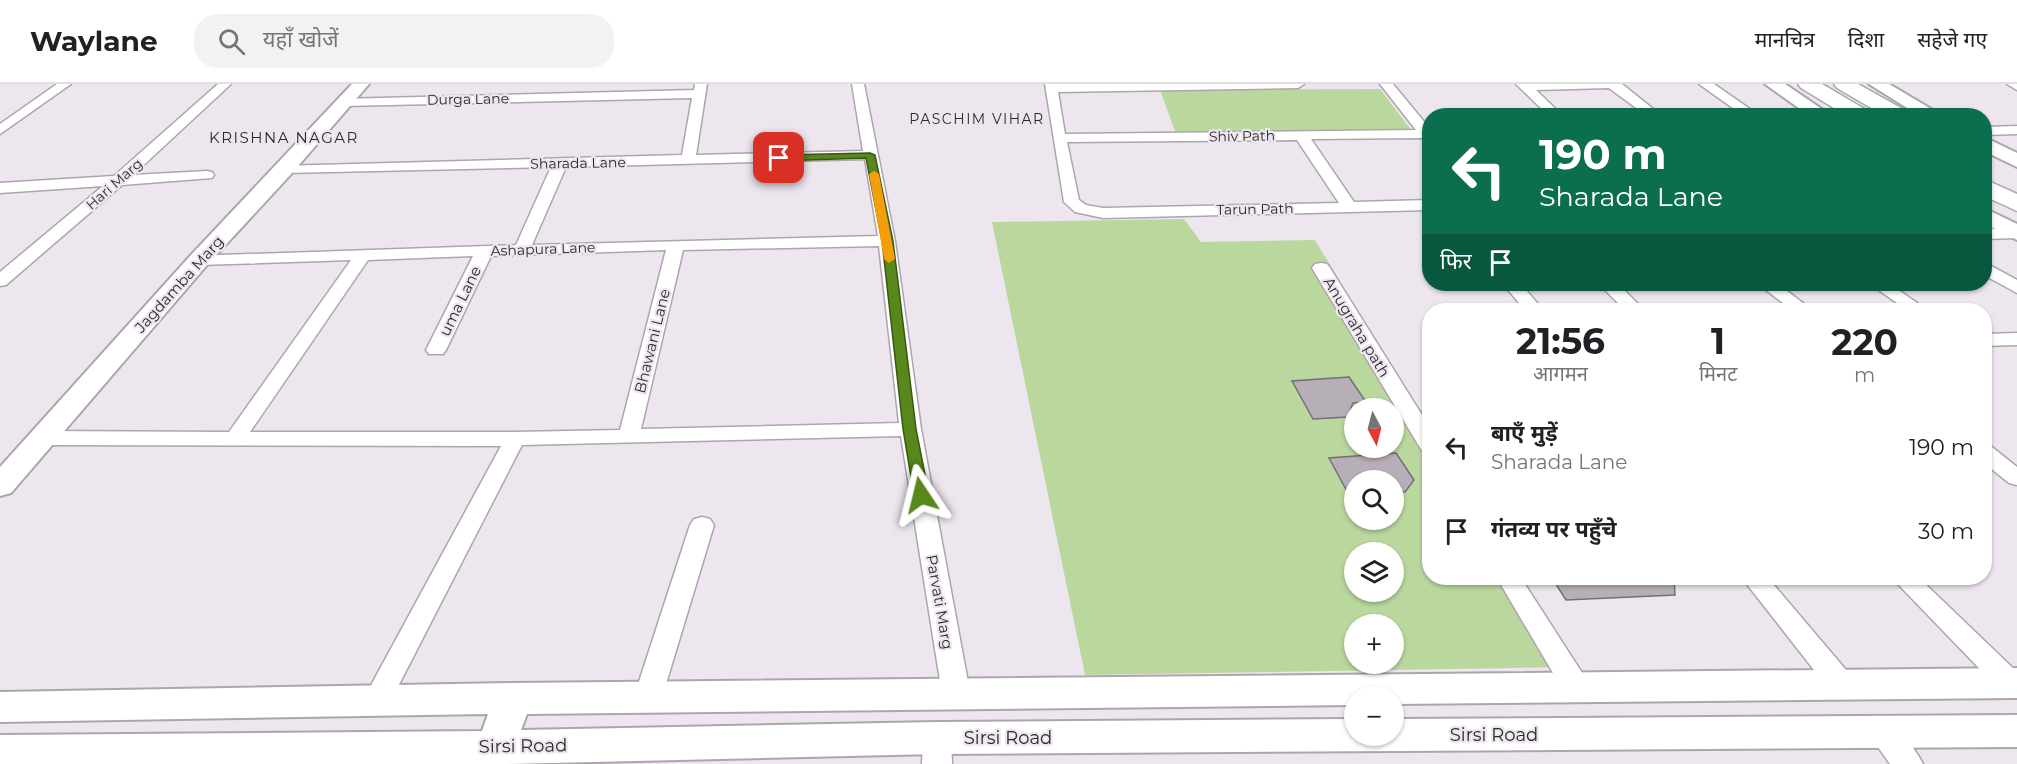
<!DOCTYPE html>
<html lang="hi">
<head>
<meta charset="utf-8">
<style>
  :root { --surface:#fff; --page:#f2f2f2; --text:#202124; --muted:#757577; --line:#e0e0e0 }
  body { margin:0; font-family:Montserrat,"Noto Sans Devanagari",sans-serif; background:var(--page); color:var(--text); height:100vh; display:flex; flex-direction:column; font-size:22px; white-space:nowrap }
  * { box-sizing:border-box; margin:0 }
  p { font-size:20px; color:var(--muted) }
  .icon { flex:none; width:33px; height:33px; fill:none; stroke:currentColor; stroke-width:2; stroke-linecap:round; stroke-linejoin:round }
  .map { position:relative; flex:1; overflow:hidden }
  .side { position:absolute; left:1422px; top:219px; width:570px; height:282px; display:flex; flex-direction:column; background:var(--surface); border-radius:24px; box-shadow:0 2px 4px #0004 }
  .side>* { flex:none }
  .hud { position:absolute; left:1422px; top:24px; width:570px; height:183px; border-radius:24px; box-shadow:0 2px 4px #0004; background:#0b6e4f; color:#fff; overflow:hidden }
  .needle { width:39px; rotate:173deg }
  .tools { position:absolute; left:1344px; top:314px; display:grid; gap:12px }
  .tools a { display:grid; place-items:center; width:60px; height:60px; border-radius:50%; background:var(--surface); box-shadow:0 2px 4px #0004; font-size:30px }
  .pin { position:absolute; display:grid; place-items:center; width:51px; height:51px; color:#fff; margin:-26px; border-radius:12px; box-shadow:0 3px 9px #0006 }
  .me { position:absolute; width:66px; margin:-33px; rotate:350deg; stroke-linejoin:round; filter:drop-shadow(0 0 4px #0008) }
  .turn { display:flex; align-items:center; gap:21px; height:126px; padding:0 18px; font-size:27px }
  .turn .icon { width:78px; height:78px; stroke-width:2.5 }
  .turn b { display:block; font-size:42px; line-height:51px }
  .then { display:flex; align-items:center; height:57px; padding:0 18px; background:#0003; gap:12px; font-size:22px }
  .eta { display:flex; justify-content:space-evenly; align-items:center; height:102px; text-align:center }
  .eta b { font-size:36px; font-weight:700; line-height:42px }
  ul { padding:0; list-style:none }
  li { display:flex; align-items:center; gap:18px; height:84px; padding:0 18px }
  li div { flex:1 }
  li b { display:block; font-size:22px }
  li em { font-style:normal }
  header { display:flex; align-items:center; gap:36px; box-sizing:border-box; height:84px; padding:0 30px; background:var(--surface); border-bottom:2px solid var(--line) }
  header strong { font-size:28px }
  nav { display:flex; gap:33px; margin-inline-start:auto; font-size:21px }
  .search { width:420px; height:54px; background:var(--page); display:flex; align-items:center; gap:15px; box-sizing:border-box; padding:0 21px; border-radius:24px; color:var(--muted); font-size:22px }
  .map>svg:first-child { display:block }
</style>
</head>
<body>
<header>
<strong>Waylane</strong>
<div class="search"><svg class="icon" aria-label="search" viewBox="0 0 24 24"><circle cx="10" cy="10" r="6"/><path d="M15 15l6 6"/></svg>यहाँ खोजें</div>
<nav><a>मानचित्र</a><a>दिशा</a><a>सहेजे गए</a></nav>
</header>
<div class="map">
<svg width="2017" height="680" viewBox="0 0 2017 680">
  <rect width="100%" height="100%" fill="#eee6ef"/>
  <path fill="#bad79e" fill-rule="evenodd" d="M1380,5L1412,47L1176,50L1160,6Z
    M1184,135L1201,158L1315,156L1429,345L1430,494H1519L1573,583L1085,591L992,138ZM1354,324H1394V363H1354ZM1354,396H1394V435H1354ZM1354,468H1394V507H1354ZM1354,540H1394V579H1354Z"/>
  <path fill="#b7afb7" stroke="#756e75" stroke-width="1.5" d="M1349,293L1366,318L1353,319L1348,333L1313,335L1292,297Z
    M1396,369L1414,396L1405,408H1394V396H1354V410L1349,411L1329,374Z
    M1552,494H1674L1675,511L1566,516Z"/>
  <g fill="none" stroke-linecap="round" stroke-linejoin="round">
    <g stroke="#ada5ad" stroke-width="3">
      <path id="street" d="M57,0H71L0,50V40Z
        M218,0H231L133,91L207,87L212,88L214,91L212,94L122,101L6,201L0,202V188L103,102L0,109V99L114,92Z
        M695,0H707L696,71L863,67L852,0H864L895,157L921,345L970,609L966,617L956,620L946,617L942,609L901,352L522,361L387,624L377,627L367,624L363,616L501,362L43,361L35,359L32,354L35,349L43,347L229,348L351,176L199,181L191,176L193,172L516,161L551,83L285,89L278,85L280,82L682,71L692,14L345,22L339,18L340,15L694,6ZM865,75L878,152L532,161L566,83ZM879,162L899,339L641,345L683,166ZM666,166L620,346L515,348H250L368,176L473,172L426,266L429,270H443L446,266L491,172Z
        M1045,0H1304L1298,4L1058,8L1065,50L1416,46L1380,0H1393L1430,45V59L1422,54L1311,55L1354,118L1430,116V126L1103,134L1075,128L1064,118ZM1297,56L1339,119L1103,124L1086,121L1079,116L1067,58Z
        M1516,0H1622L1662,32H1647L1609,4L1536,6L1563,32H1549Z
        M1699,0H1714L1760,32H1744Z
        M2007,0H2017V6Z
        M2017,42V50L1984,51V43Z
        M2017,144V154L1984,155V145Z
        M1984,178L2017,196V209L1984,191Z
        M1321,179L1327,180L1330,184L1430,344V369L1422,367L1419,362L1312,184L1315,180Z
        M1503,200H1521L1543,226H1525Z
        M1599,200H1618L1644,226H1625Z
        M1758,200H1778L1812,226H1792Z
        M1870,200H1890L1927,226H1907Z
        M2017,249V261L1984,262V250Z
        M1984,361L1992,363L2017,383V401L2009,399L1984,379Z
        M702,433L710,435L714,441L662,613L658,621L648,624L638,621L634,613L690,441L694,435Z
        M1497,494H1521L1586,595L1590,603L1586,611L1576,614L1566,611Z
        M1742,494H1768L1852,593L1856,601L1852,609L1842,612L1832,609Z
        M1892,494H1919L2017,588V608L2011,610L2001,607Z
        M1882,637C1899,643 1915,664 1923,680H1890L1868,649L1872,641Z
        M937,642L947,646L951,654L952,680H922L923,654L927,646Z"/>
    </g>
    <g stroke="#ada5ad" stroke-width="4">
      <path id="secondary" d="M352,0H369L292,89L207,181L11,409L0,412V383L191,171Z
        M1765,0H1785L1832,32H1810Z
        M1869,0H1889L1943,32H1920Z
        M1984,53L2017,69V83L1984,67Z
        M1984,124L2017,140V156L1984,139Z
        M2017,584V614L1394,620V612H1354V621L527,630L521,646L937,638L1354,635V651H1394V635L2017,631V663L937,670L509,680H0V651L482,647L488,630L0,638V608L513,599Z"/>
    </g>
    <g stroke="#ada5ad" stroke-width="3">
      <path id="highway" d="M1798,0H1822L1868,27L1871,31L1847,32L1801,4Z
        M1834,0H1858L1908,28L1911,32H1885L1837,4Z
        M1984,95L2017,110V127L1984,112Z"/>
    </g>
    <use href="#street" fill="#fff" fill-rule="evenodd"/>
    <use href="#secondary" fill="#fff" fill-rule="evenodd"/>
    <use href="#highway" fill="#fff" fill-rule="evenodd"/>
  </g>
  <path fill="#58881b" stroke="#395812" stroke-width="1.5" d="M870,69L875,71L893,157L916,345L929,411L921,416L914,411L903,345L882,157L866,74L779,77L775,74L779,71Z"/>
  <path fill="#f59e0b" d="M874,87L879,90L895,175L889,179L884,175L869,90Z"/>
  <g text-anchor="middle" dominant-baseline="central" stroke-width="4.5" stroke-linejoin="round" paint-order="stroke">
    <g font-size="14" fill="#2d2a2e" stroke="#eee6ef">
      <text transform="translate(468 15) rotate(-1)">Durga Lane</text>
      <text transform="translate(1242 52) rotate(-1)">Shiv Path</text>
      <text transform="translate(578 79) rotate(-1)">Sharada Lane</text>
      <text transform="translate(114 100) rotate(-41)">Hari Marg</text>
      <text transform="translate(1255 125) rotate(-1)">Tarun Path</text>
      <text transform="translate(543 165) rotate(-2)">Ashapura Lane</text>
    </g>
    <g font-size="14" letter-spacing="1.5" fill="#2d2a2e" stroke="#eee6ef">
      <text x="977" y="35">PASCHIM VIHAR</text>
    </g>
    <g font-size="15" letter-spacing="1.5" fill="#2d2a2e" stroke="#eee6ef">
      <text x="284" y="53">KRISHNA NAGAR</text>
    </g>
    <g font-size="15" fill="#2d2a2e" stroke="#eee6ef">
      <text transform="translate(179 200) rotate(-48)">Jagdamba Marg</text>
      <text transform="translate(460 217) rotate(-64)">uma Lane</text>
      <text transform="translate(1357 243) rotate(59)">Anugraha path</text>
      <text transform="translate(652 257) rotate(-76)">Bhawani Lane</text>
      <text transform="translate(940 518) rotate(80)">Parvati Marg</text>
    </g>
    <g font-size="18" fill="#2d2a2e" stroke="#eee6ef">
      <text x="1494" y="651">Sirsi Road</text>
      <text x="1008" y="654">Sirsi Road</text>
      <text transform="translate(523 662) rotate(-1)">Sirsi Road</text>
    </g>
  </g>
</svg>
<div class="tools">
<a><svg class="needle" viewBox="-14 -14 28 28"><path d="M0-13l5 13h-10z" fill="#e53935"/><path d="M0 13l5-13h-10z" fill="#757577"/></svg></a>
<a><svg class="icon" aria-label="search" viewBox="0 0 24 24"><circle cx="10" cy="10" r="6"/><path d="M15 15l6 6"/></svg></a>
<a><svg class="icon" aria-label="layers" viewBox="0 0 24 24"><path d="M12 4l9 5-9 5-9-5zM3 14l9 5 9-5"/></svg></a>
<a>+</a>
<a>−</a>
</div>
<div class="pin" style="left:779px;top:74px;background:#d93025"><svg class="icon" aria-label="arrive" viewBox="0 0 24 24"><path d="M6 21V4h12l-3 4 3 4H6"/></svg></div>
<svg class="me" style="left:921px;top:411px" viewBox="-20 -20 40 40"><path d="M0-17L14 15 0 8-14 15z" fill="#58881b" stroke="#fff" stroke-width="4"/></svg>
<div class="hud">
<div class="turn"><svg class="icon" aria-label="left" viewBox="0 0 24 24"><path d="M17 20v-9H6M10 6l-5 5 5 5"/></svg><div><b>190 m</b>Sharada Lane</div></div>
<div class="then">फिर<svg class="icon" aria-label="arrive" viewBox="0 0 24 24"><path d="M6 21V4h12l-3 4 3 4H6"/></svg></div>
</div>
<section class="side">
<div class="eta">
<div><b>21:56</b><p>आगमन</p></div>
<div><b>1</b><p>मिनट</p></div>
<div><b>220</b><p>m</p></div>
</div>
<ul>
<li><svg class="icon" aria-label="left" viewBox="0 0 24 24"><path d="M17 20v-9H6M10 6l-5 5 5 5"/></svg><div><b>बाएँ मुड़ें</b><p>Sharada Lane</p></div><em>190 m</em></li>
<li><svg class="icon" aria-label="arrive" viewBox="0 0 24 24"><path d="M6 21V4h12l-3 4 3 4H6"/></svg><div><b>गंतव्य पर पहुँचे</b></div><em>30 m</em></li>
</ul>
</section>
</div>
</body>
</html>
